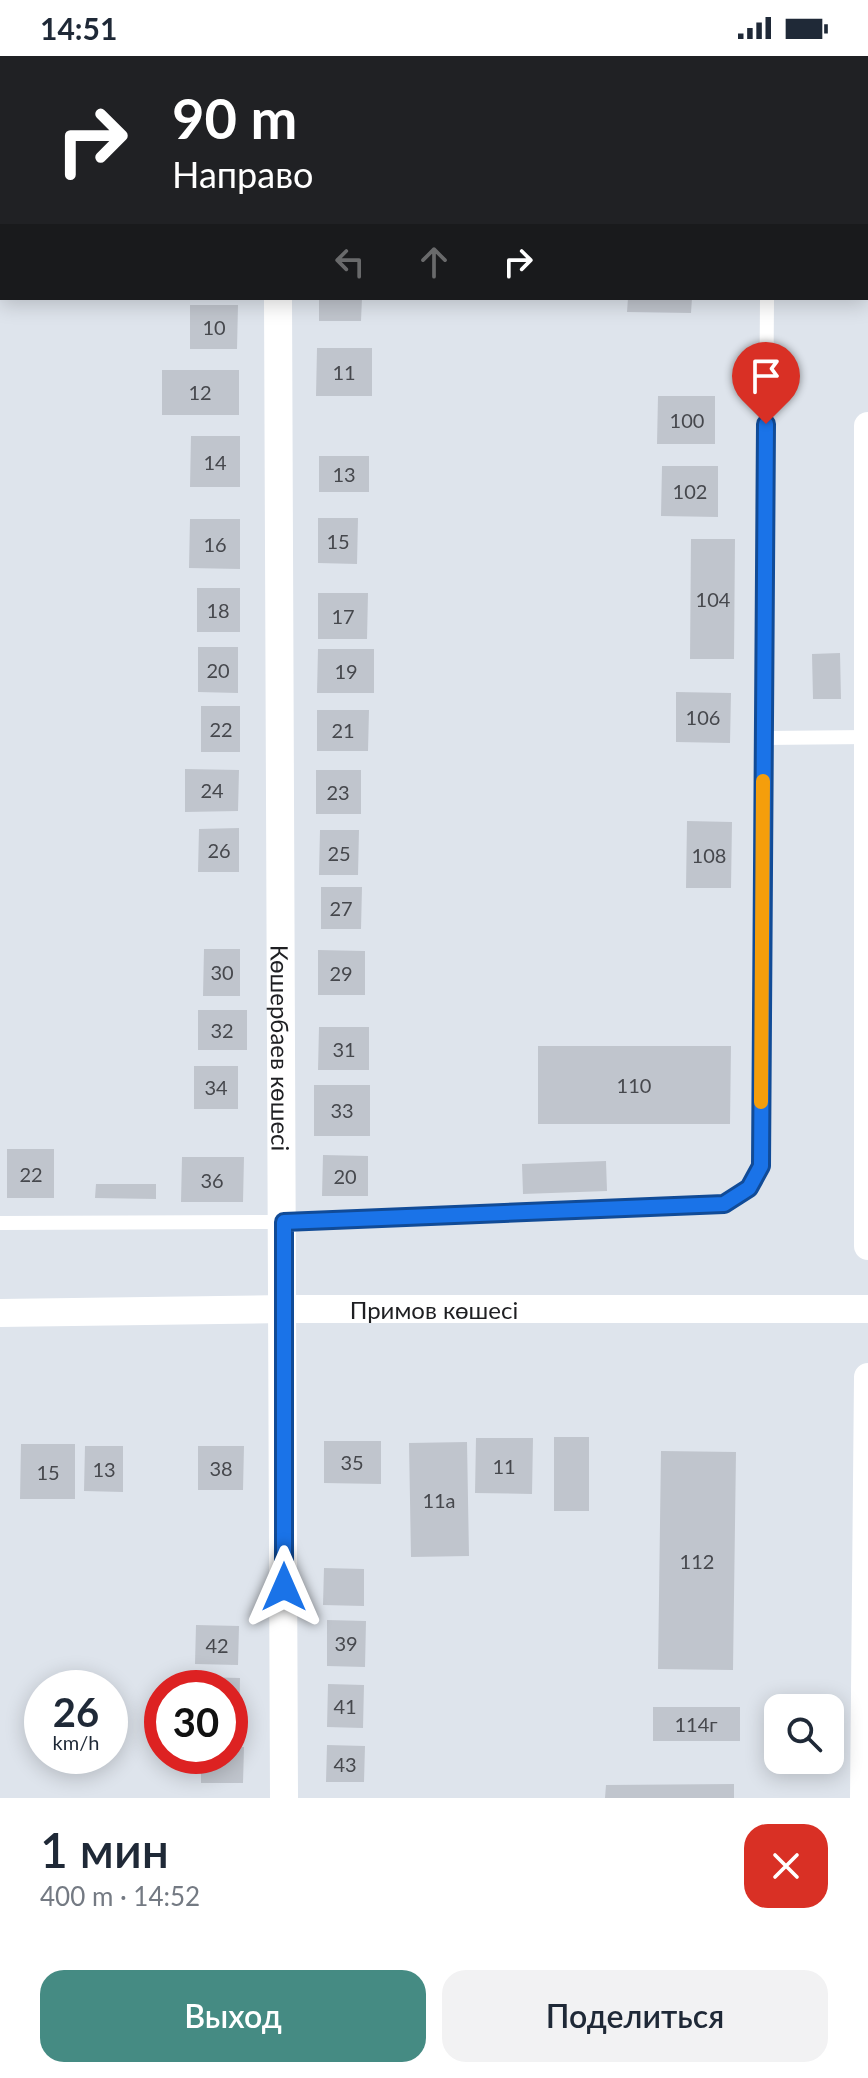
<!DOCTYPE html>
<html lang="ru">
<head>
<meta charset="utf-8">
<style>
  :root { --surface:#fff; --page:#f2f2f3; --text:#1f2937; --muted:#747a83; --accent:#458b83 }
  body { margin:0; font-family:Lato,sans-serif; background:var(--page); color:var(--text); height:100vh; display:flex; flex-direction:column; font-size:30px; white-space:nowrap }
  * { box-sizing:border-box; margin:0 }
  p { font-size:26px; color:var(--muted) }
  .icon { flex:none; width:44px; height:44px; fill:none; stroke:currentColor; stroke-width:2; stroke-linecap:round; stroke-linejoin:round }
  .map { position:relative; height:1742px; overflow:hidden }
  .panel { display:flex; flex-direction:column; background:var(--surface); flex:1 }
  .panel>* { flex:none }
  .guide { position:absolute; left:0px; top:0px; width:868px; height:244px; box-shadow:0 4px 20px #0003; background:#202124; color:#fff; overflow:hidden }
  .buttons { position:absolute; left:764px; top:1638px; display:grid; gap:16px }
  .buttons a { display:grid; place-items:center; width:80px; height:80px; border-radius:16px; background:var(--surface); box-shadow:0 4px 20px #0003; font-size:40px }
  .speed { position:absolute; left:24px; top:1614px; display:flex; gap:16px; font-size:40px; font-weight:700; text-align:center }
  .speed>* { display:grid; place-content:center; width:104px; height:104px; border-radius:50%; background:var(--surface); box-shadow:0 4px 20px #0003; line-height:1 }
  .speed small { font-size:20px; font-weight:400 }
  .speed .limit { border:12px solid #d22; background:#fff; color:#111 }
  .pin { position:absolute; display:grid; place-items:center; width:68px; height:68px; color:#fff; margin:-82px -34px; border-radius:50% 50% 50% 0; rotate:-45deg; box-shadow:0 0 8px #0007 }
  .pin .icon { rotate:45deg }
  .me { position:absolute; width:88px; margin:-44px; rotate:0deg; stroke-linejoin:round; filter:drop-shadow(0 0 6px #0008) }
  .turn { display:flex; align-items:center; gap:28px; height:168px; padding:0 40px; font-size:36px }
  .turn .icon { width:104px; height:104px; stroke-width:2.5 }
  .turn b { display:block; font-size:56px; line-height:68px }
  .lanes { display:flex; align-items:center; height:76px; padding:0 40px; background:#0003; justify-content:center; gap:40px; direction:ltr }
  .lanes .off { opacity:.35 }
  .round { display:grid; place-items:center; flex:none; width:84px; height:84px; border-radius:24px; background:var(--page) }
  .summary { display:flex; align-items:center; justify-content:space-between; height:136px; padding:0 40px }
  h1 { font-size:48px; font-weight:600; line-height:60px }
  .button { display:flex; gap:16px; margin-top:auto; padding:16px 40px }
  .button a { flex:1; height:92px; border-radius:24px; background:var(--accent); color:#fff; font-size:32px; font-weight:600; line-height:92px; text-align:center }
  .button a+a { background:var(--page); color:var(--text) }
  .status { display:flex; justify-content:space-between; align-items:center; height:56px; padding:0 40px; background:var(--surface); direction:ltr }
  .status svg { height:22px; fill:currentColor }
  .map>svg:first-child { display:block }
</style>
</head>
<body>
<div class="status"><b>14:51</b><svg viewBox="0 0 49 12"><path d="M0 12V9h3v3zM5 12V6h3v6zM10 12V3h3v9zM15 12V0h3v12zM26 1h20v11H26zM47 4h2v5h-2z"/></svg></div>
<div class="map">
<svg width="868" height="1742" viewBox="0 0 868 1742">
  <rect width="100%" height="100%" fill="#dee4ec"/>
  <path fill="#c0c5cd" d="M319,242H362L361,265H319Z
    M628,242H692L691,257L627,256Z
    M190,249H238L237,293H190Z
    M317,292H372V340H316Z
    M162,314H239V359H162Z
    M658,340H715V388H657Z
    M191,380H240V431H190Z
    M319,400H369V436H319Z
    M662,410H718V461L661,460Z
    M318,462H358L357,508L318,507Z
    M190,463H240V513L189,512Z
    M691,483H735L734,603H690Z
    M197,532H240V576H197Z
    M318,537H368L367,583H318Z
    M198,591H238V637L198,636Z
    M318,593H374V637H317Z
    M840,597L841,643H813L812,598Z
    M676,636L731,637L730,687L676,686Z
    M201,650H240V696H201Z
    M317,654H369L368,695H317Z
    M185,713L239,714L238,755L185,756Z
    M316,714H361V758H316Z
    M687,765L732,766L731,832H686Z
    M239,772V816H198L199,773Z
    M320,774H359L358,819H319Z
    M321,831H362L361,873H321Z
    M204,893H240V940H203Z
    M318,894L365,895V939H318Z
    M198,954H247V994H198Z
    M319,971H369V1014H318Z
    M538,990H731L730,1068H538Z
    M194,1010H238V1053H194Z
    M314,1029H370V1080H314Z
    M7,1093H54V1142H7Z
    M323,1099L368,1100V1140H322Z
    M182,1101H244L243,1146H181Z
    M606,1105L607,1135L523,1138L522,1108Z
    M96,1128H156V1143L95,1142Z
    M554,1381H589V1455H554Z
    M476,1382H533L532,1438L475,1437Z
    M324,1385H381V1428L324,1427Z
    M467,1386L469,1500L411,1501L409,1387Z
    M21,1388H75V1443H20Z
    M85,1390H123V1436L84,1435Z
    M198,1390H244L243,1434H198Z
    M661,1395L736,1396L733,1614L658,1613Z
    M324,1512L364,1513V1550L323,1549Z
    M327,1564L366,1565L365,1611L327,1610Z
    M196,1569L239,1570L238,1609L195,1608Z
    M201,1621L240,1622L239,1669H230V1632H201Z
    M328,1628L364,1629L363,1672L327,1671Z
    M653,1651H740V1685H653Z
    M327,1689L365,1690L364,1726H326Z
    M230,1691H244L243,1727H201V1700H230Z
    M734,1728V1742H605L606,1729Z"/>
  <g fill="none" stroke-linecap="round" stroke-linejoin="round">
    <path stroke="#fff" stroke-width="14" d="M595,2V0
      M764,682L868,681
      M0,1167L284,1166L724,1148L749,1132L761,1110L767,242"/>
    <g stroke="#fff" stroke-width="28">
      <path d="M277,0V2"/>
      <path id="s1" d="M278,242L284,1742"/>
      <path d="M868,370V1190"/>
      <path id="s2" d="M0,1257L284,1253H868"/>
      <path d="M864,1742L868,1321"/>
    </g>
  </g>
  <g fill="none" stroke-linecap="round" stroke-linejoin="round">
    <g stroke="#114b97" stroke-width="20">
      <path id="route" d="M284,1531V1166L724,1148L749,1132L761,1110L766,368"/>
    </g>
    <use href="#route" stroke="#1a73e8" stroke-width="14"/>
    <path stroke="#f59e0b" stroke-width="14" d="M761,1046L763,725"/>
  </g>
  <g text-anchor="middle" dominant-baseline="central" stroke-width="7" stroke-linejoin="round" paint-order="stroke">
    <g font-size="20" fill="#46484d">
      <text x="214" y="271">10</text>
      <text x="344" y="316">11</text>
      <text x="200" y="336">12</text>
      <text x="687" y="364">100</text>
      <text x="215" y="406">14</text>
      <text x="344" y="418">13</text>
      <text x="690" y="435">102</text>
      <text x="338" y="485">15</text>
      <text x="215" y="488">16</text>
      <text x="713" y="543">104</text>
      <text x="218" y="554">18</text>
      <text x="343" y="560">17</text>
      <text x="218" y="614">20</text>
      <text x="346" y="615">19</text>
      <text x="703" y="661">106</text>
      <text x="221" y="673">22</text>
      <text x="343" y="674">21</text>
      <text x="212" y="734">24</text>
      <text x="338" y="736">23</text>
      <text x="219" y="794">26</text>
      <text x="339" y="797">25</text>
      <text x="709" y="799">108</text>
      <text x="341" y="852">27</text>
      <text x="222" y="916">30</text>
      <text x="341" y="917">29</text>
      <text x="222" y="974">32</text>
      <text x="344" y="993">31</text>
      <text x="634" y="1029">110</text>
      <text x="216" y="1031">34</text>
      <text x="342" y="1054">33</text>
      <text x="31" y="1118">22</text>
      <text x="345" y="1120">20</text>
      <text x="212" y="1124">36</text>
      <text x="352" y="1406">35</text>
      <text x="504" y="1410">11</text>
      <text x="221" y="1412">38</text>
      <text x="104" y="1413">13</text>
      <text x="48" y="1416">15</text>
      <text x="439" y="1444">11а</text>
      <text x="697" y="1505">112</text>
      <text x="346" y="1587">39</text>
      <text x="217" y="1589">42</text>
      <text x="345" y="1650">41</text>
      <text x="696" y="1668">114г</text>
      <text x="345" y="1708">43</text>
    </g>
    <g font-size="24" fill="#1e1f22" stroke="#fff">
      <text stroke="none"><textPath href="#s1" startOffset="750">Көшербаев көшесі</textPath></text>
      <text stroke="none"><textPath href="#s2" startOffset="434">Примов көшесі</textPath></text>
    </g>
  </g>
</svg>
<div class="buttons">
<a><svg class="icon" aria-label="search" viewBox="0 0 24 24"><circle cx="10" cy="10" r="6"/><path d="M15 15l6 6"/></svg></a>
</div>
<div class="speed"><div>26<small>km/h</small></div><div class="limit">30</div></div>
<div class="pin" style="left:766px;top:368px;background:#d93025"><svg class="icon" aria-label="arrive" viewBox="0 0 24 24"><path d="M6 21V4h12l-3 4 3 4H6"/></svg></div>
<svg class="me" style="left:284px;top:1531px" viewBox="-20 -20 40 40"><path d="M0-17L14 15 0 8-14 15z" fill="#1a73e8" stroke="#fff" stroke-width="4"/></svg>
<div class="guide">
<div class="turn"><svg class="icon" aria-label="right" viewBox="0 0 24 24"><path d="M7 20v-9h11M14 6l5 5-5 5"/></svg><div><b>90 m</b>Направо</div></div>
<div class="lanes"><svg class="icon off" aria-label="left" viewBox="0 0 24 24"><path d="M17 20v-9H6M10 6l-5 5 5 5"/></svg><svg class="icon off" aria-label="ahead" viewBox="0 0 24 24"><path d="M12 20V5M6 11l6-6 6 6"/></svg><svg class="icon" aria-label="right" viewBox="0 0 24 24"><path d="M7 20v-9h11M14 6l5 5-5 5"/></svg></div>
</div>
</div>
<section class="panel">
<div class="summary"><div><h1>1 мин</h1><p>400 m · 14:52</p></div><a class="round" style="background:#d93025;color:#fff"><svg class="icon" aria-label="close" viewBox="0 0 24 24"><path d="M6 6l12 12M18 6L6 18"/></svg></a></div>
<div class="button"><a>Выход</a><a>Поделиться</a></div>
</section>
</body>
</html>
